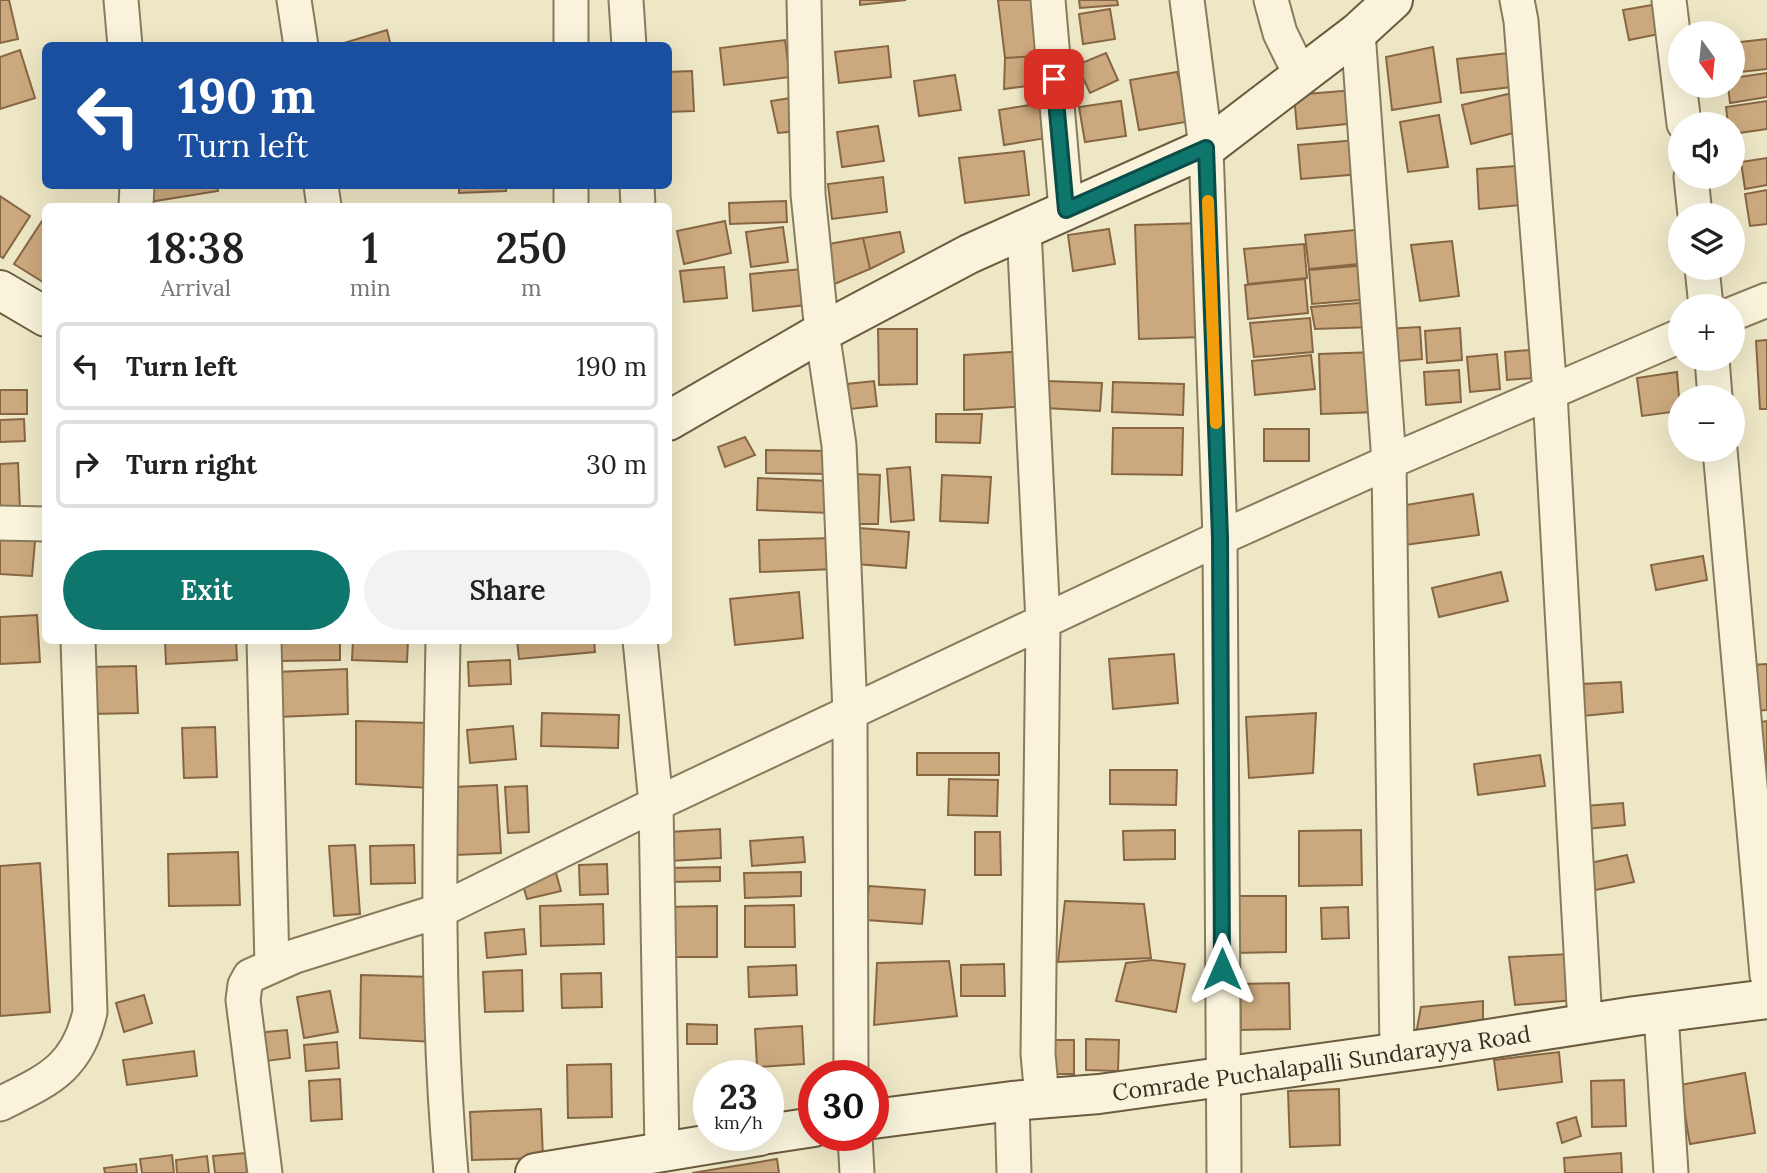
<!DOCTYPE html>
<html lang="en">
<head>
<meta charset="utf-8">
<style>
  :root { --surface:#fff; --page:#f2f2f2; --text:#222; --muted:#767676; --line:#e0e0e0; --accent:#0f766e }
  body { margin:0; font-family:Lora,serif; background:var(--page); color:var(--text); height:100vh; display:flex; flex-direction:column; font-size:26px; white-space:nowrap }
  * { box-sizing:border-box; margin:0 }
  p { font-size:23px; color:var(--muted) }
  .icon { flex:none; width:38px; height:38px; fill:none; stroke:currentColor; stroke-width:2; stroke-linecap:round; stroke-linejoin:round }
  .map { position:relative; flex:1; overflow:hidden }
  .drawer { position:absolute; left:42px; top:203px; width:630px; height:441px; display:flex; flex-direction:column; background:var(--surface); border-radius:10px; box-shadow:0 7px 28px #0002 }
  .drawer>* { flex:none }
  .top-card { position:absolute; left:42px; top:42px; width:630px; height:147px; border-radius:10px; box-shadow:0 7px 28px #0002; background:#1a4fa0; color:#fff; overflow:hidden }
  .needle { width:46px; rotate:165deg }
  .tools { position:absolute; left:1668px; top:21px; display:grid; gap:14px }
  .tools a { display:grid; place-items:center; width:77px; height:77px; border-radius:50%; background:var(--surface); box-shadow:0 7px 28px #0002; font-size:35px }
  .speed { position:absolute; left:693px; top:1060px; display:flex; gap:14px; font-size:35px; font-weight:700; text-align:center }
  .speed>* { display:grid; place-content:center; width:91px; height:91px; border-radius:50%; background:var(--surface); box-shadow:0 7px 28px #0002; line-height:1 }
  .speed small { font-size:18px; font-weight:400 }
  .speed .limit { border:10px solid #d22; background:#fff; color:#111 }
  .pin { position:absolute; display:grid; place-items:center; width:60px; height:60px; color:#fff; margin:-30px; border-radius:14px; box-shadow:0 4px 10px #0006 }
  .me { position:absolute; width:77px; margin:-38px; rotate:0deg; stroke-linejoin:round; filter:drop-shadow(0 0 5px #0008) }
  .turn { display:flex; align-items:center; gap:24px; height:147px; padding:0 21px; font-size:32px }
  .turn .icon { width:91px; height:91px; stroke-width:2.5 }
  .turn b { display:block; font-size:49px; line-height:60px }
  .eta { display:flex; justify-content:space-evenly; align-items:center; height:119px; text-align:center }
  .eta b { font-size:42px; font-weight:600; line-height:49px }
  .action { display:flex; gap:14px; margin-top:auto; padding:14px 21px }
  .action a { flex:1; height:80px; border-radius:42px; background:var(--accent); color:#fff; font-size:28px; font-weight:600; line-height:80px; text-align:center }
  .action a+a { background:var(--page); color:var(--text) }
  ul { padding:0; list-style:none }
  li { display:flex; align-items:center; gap:21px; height:88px; margin:0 14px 10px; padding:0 7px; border:4px solid var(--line); border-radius:10px }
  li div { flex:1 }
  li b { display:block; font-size:26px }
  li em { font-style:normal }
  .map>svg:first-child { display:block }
</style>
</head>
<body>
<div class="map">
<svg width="1767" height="1173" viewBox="0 0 1767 1173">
  <rect width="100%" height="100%" fill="#eee7c6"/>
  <path fill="#cba87d" stroke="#876743" stroke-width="2" d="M0,0H9L18,39L0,43Z
    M860,0H906L860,5Z
    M998,0H1031L1037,56L1005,58Z
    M1079,0H1117L1118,5L1080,8Z
    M1658,4L1664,33L1629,40L1623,10Z
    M1110,9L1115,39L1083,44L1079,14Z
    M387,30L391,46H334Z
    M1767,39V69L1732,73V43Z
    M785,40L790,77L724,85L720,48Z
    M888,46L891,77L839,83L835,52Z
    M1433,47L1441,102L1392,110L1386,57Z
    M20,50L35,98L0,109V57Z
    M1516,52L1520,86L1461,93L1457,59Z
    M1106,53L1118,80L1090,93L1077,65Z
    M1037,56L1034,85L1004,89L1005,58Z
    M692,71L694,111L668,112V72Z
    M1177,72L1191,121L1139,130L1130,80Z
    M1767,73V97L1730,103L1728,86H1732V78Z
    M955,75L961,110L919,116L914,81Z
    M1354,90L1357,123L1297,129L1294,95Z
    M1512,93L1521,131L1471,144L1462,105Z
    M797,97L798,131L778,133L771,101Z
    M1121,101L1126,136L1085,142L1079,107Z
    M1767,101V129L1732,134V124H1728L1726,107Z
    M1041,103L1046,138L1004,145L999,110Z
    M1439,115L1448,167L1408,172L1400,122Z
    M878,126L884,161L842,167L837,132Z
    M1357,140L1361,174L1301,179L1298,145Z
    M1024,151L1029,195L965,203L959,158Z
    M1767,158V185L1745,189L1741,162Z
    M1528,165L1531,204L1479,209L1477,169Z
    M883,177L887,212L832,219L828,184Z
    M147,186H217L218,191L149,202Z
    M459,186H506V191L459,193Z
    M1767,190V224L1750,226L1745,194Z
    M0,196L30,216L3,258L0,256Z
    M786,201L787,222L730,224L729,203Z
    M42,221L46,223V284L14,264Z
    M725,221L731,253L684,264L677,231Z
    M1201,223L1205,337L1139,339L1135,225Z
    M783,227L788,262L751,267L746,232Z
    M1109,229L1115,264L1073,271L1068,235Z
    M1365,229L1368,263L1309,269L1305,235Z
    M900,232L904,252L870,269L863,238Z
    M863,238L870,269L832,285L823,245Z
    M1452,241L1459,296L1420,301L1411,245Z
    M1304,244L1307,278L1248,284L1244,249Z
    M1368,265L1372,299L1312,304L1309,270Z
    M724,267L727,298L684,302L680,271Z
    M802,269L806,305L753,311L750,274Z
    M1305,279L1308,313L1248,319L1245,285Z
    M1371,302L1373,327L1315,329L1311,307Z
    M1310,318L1313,352L1254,357L1250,323Z
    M1420,327L1422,359L1387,362L1385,329Z
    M1460,328L1462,360L1427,363L1425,331Z
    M878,329H917V384L879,385Z
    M1767,340V409H1760L1756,341Z
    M1543,349L1545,377L1507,380L1505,352Z
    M1026,351L1030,406L964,410V355Z
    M1376,352L1377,412L1321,414L1319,354Z
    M1497,354L1500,389L1470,392L1467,357Z
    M1311,355L1315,389L1255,395L1252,361Z
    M1459,370L1461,402L1426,405L1424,372Z
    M1677,372L1680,411L1642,416L1637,378Z
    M874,381L877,406L850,409L847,384Z
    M1046,381L1102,383L1100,411L1044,408Z
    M1113,382L1184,384L1183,415L1112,412Z
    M0,390H27V414H0Z
    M936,414H982L980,443L936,442Z
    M24,419L25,441L0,442V420Z
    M1113,428H1183L1182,475L1112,474Z
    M1264,429H1309V461H1264Z
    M745,437L755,455L725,467L718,447Z
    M766,450L828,451V474L766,473Z
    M18,463L20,510L0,511V464Z
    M910,467L914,520L891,522L887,469Z
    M854,474L880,475L878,524H852Z
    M942,475L991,477L988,523L940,521Z
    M758,478L830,481L829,513L757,510Z
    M1473,494L1479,535L1404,545L1400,506Z
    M859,528L909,532L906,568L856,564Z
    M0,538L35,541L32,576L0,574Z
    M833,538L834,569L760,572L759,540Z
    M1703,556L1707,580L1656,590L1651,565Z
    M1501,572L1508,601L1439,617L1432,588Z
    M799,592L803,638L735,645L730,599Z
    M37,615L40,662L0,664V617Z
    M165,640H236L237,660L166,664Z
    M279,640H340V660L279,661Z
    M353,640H408L407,662L352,660Z
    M517,640H594L595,652L519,659Z
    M1174,654L1178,703L1113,709L1109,659Z
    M510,660L511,684L469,686L468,662Z
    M1767,664V710L1755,711L1751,665Z
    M136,666L138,713L92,714L91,667Z
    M347,669L348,714L278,717L276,672Z
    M1621,682L1623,712L1583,716L1581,684Z
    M542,713L619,715L618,748L541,746Z
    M1316,713L1313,773L1249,778L1246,717Z
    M356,721L430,723L431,788L356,784Z
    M1767,721V775H1765L1761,722Z
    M513,726L516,759L470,763L467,730Z
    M215,727L217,777L184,778L182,728Z
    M917,753H999V775H917Z
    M1540,755L1545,786L1478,795L1474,764Z
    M1110,770H1177L1176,805L1110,804Z
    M949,779L998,780L997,816L948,815Z
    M497,785L501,853L456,855L453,787Z
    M527,786L529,832L508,833L505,787Z
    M1623,803L1625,825L1587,829L1585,806Z
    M720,829L721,858L669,861L668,832Z
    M1175,830V859L1124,860L1123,831Z
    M1361,830L1362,885L1299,886V831Z
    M975,832H1000L1001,875H975Z
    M803,837L805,862L752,866L750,841Z
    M355,845L360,914L334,916L329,846Z
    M414,845L415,883L371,884L370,846Z
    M238,852L240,905L169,906L168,854Z
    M1627,855L1634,882L1586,892L1581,865Z
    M40,863L50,1012L0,1016V866Z
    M607,864L608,894L580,895L579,865Z
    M720,867V881L668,882V868Z
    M801,872V896L745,898L744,873Z
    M556,873L561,891L527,899L522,882Z
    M869,886L925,890L922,924L866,920Z
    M1233,896H1286V952L1234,953Z
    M1065,901L1144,904L1151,958L1058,962Z
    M603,904L604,944L541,946L540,906Z
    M794,905L795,947H745V906Z
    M717,906V957H664V907Z
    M1348,907L1349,938L1322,939L1321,908Z
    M524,929L526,954L487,958L485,933Z
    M1571,954L1575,1000L1515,1005L1509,957Z
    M1152,960L1185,964L1176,1012L1116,1001L1126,963Z
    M949,961L957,1016L874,1025L877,963Z
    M1004,964L1005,996H961V965Z
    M796,965L797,995L749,997L748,967Z
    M522,970L523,1011L485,1012L483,972Z
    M601,973L602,1007L562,1008L561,974Z
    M361,975L434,977L435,1042L360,1038Z
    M1289,983L1290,1029L1241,1030L1240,984Z
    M330,991L338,1032L304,1038L297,997Z
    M144,995L152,1023L124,1032L116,1003Z
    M1483,1001V1028L1415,1039L1421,1007Z
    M687,1024L717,1025V1044H687Z
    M802,1026L804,1064L757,1067L755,1029Z
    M287,1030L290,1058L258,1062L255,1033Z
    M1086,1039L1119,1040L1118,1071L1086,1070Z
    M1047,1040H1074V1074H1047Z
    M337,1042L339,1068L306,1071L304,1045Z
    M194,1051L197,1076L127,1085L123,1060Z
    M1559,1052L1562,1082L1498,1090L1494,1060Z
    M611,1064L612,1117L568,1118L567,1065Z
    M1745,1073L1755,1133L1690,1144L1680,1085Z
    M340,1079L342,1119L311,1121L309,1081Z
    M1624,1080L1626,1126L1592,1127L1591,1081Z
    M1339,1089L1340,1145L1290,1147L1288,1091Z
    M541,1109L543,1158L472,1160L470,1112Z
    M1576,1117L1581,1136L1562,1143L1557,1123Z
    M245,1153L247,1173H215L213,1156Z
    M1621,1153L1622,1173H1565L1564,1158Z
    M172,1155L174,1173H142L140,1159Z
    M207,1156L209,1173H177L176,1160Z
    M777,1159L779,1173H692Z
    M136,1164L137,1173H105L104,1168Z"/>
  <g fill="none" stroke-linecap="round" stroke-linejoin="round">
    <g stroke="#897a5c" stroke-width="37">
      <path id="street" d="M121,0L125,46
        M294,0L301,46
        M626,0L629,46
        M804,0L808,194L822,332L839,445L850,713L851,1076
        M1048,0L1066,210
        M1187,0L1206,148L1220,538L1224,1173
        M1271,0L1280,33L1301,76
        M1517,0L1521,21L1550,393L1585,1023
        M1669,0L1684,124
        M1358,32L1389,462L1397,1053
        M571,46V0
        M1691,177L1695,215
        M321,186L324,206
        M637,186L638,206
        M136,206L137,186
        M571,206V186
        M1024,229L1043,622L1038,1054L1042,1098
        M1702,268L1706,306
        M1732,314L1767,300
        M1712,359L1715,397
        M1720,450L1767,975
        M0,523L46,524
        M264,640L272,966
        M443,640C440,818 435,996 451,1173
        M640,640L656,804L662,1152
        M1661,1013L1671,1173
        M1012,1101L1014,1173
        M0,1104C48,1080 77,1069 90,1012L78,640
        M855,1136L857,1173
        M265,1173L243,1000L245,985L250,976L295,956L439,911L656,804L1220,538L1389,462L1680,336"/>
    </g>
    <g stroke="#6b5b3f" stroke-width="42">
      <g id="secondary">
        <path d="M0,290L46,317"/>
        <path d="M668,421L822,332L969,254L1206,148L1358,32L1393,0"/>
        <path id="s1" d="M873,1119L1012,1101L1099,1094L1437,1047L1635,1016L1767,999"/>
        <path d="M768,1134L814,1127"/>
        <path d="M535,1173L760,1136"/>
      </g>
    </g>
    <use href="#street" stroke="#f8f3da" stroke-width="33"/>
    <use href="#secondary" stroke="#f8f3da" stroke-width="38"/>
  </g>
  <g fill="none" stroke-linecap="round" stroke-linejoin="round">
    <g stroke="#0a4d48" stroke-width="18">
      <path id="route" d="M1054,79L1066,210L1206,148L1220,538L1222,969"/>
    </g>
    <use href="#route" stroke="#0f766e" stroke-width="12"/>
    <path stroke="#f59e0b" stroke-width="12" d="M1208,201L1216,423"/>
  </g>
  <g text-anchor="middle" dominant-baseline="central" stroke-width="7" stroke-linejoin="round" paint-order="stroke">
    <g font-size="23" fill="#392f20" stroke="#f5f0d6">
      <text stroke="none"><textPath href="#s1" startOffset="452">Comrade Puchalapalli Sundarayya Road</textPath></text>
    </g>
  </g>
</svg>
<div class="tools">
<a><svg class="needle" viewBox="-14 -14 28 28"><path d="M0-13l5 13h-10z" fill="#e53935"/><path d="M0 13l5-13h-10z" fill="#767676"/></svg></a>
<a><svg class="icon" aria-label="sound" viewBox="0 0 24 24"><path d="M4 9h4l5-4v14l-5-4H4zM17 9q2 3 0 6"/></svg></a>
<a><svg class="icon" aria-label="layers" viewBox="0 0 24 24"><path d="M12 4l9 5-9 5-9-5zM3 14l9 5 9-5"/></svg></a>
<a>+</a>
<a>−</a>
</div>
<div class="speed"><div>23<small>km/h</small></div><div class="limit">30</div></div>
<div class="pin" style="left:1054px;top:79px;background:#d93025"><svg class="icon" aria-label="arrive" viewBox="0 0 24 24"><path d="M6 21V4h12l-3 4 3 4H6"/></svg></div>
<svg class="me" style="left:1222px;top:969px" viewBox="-20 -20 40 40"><path d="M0-17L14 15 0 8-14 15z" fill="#0f766e" stroke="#fff" stroke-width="4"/></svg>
<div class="top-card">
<div class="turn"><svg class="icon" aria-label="left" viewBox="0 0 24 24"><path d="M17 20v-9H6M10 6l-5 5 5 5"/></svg><div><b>190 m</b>Turn left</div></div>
</div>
<section class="drawer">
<div class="eta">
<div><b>18:38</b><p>Arrival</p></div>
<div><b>1</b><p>min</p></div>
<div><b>250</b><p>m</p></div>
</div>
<ul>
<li><svg class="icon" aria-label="left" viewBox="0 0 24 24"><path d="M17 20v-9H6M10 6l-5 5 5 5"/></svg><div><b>Turn left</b></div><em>190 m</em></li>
<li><svg class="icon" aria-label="right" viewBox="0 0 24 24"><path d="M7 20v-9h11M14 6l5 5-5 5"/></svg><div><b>Turn right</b></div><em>30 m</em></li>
</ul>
<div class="action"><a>Exit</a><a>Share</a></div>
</section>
</div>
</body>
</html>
